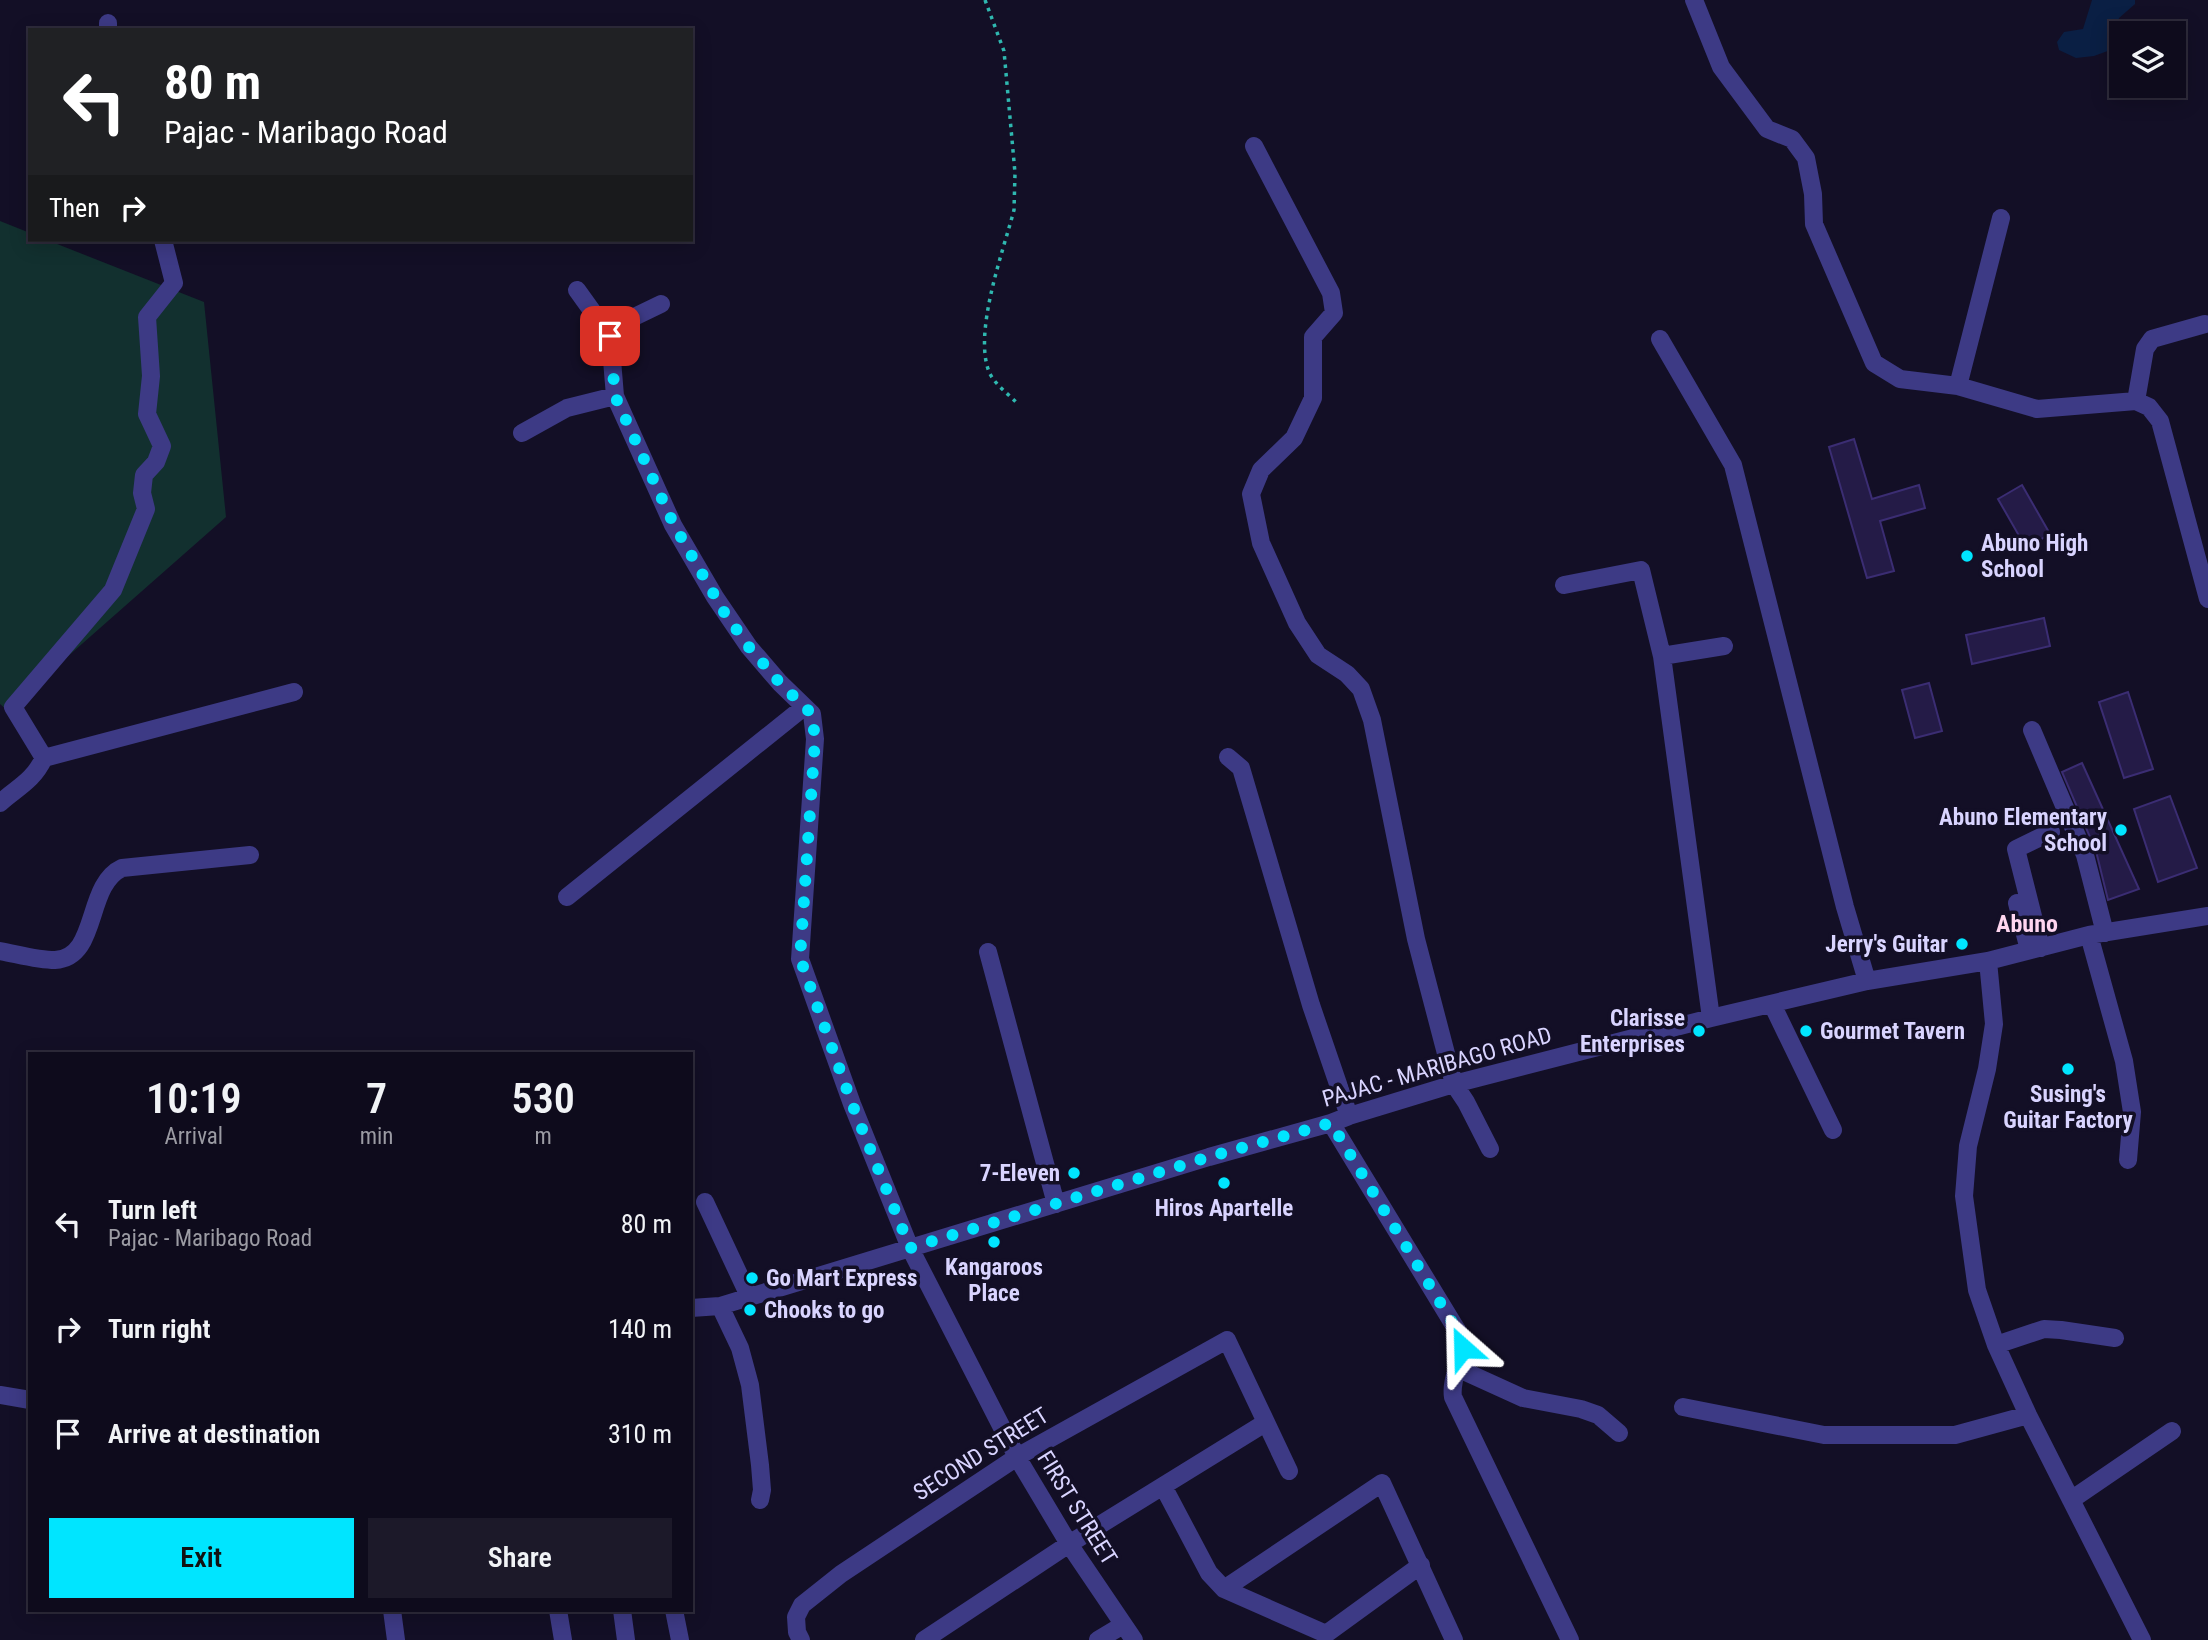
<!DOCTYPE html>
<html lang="en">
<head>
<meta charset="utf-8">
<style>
  :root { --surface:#0e0b1c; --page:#1c1929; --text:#f1f3f6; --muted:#9b9ba3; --line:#2e2b3b; --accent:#00e5ff }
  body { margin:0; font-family:"Roboto Condensed",sans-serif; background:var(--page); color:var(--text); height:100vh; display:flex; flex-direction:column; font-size:26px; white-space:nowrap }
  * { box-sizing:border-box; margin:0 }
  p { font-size:23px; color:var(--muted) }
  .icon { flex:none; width:38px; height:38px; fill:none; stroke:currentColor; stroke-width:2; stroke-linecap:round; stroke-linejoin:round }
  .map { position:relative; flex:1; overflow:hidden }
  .side { position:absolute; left:28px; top:1052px; width:665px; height:560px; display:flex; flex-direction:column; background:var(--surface); border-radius:0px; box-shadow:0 4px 18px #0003,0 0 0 2px var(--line) }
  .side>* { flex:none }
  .banner { position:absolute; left:28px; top:28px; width:665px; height:214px; border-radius:0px; box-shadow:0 4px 18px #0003,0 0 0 2px var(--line); background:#202124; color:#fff; overflow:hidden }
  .controls { position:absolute; left:2109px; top:21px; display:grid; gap:14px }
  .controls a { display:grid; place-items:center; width:77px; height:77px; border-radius:0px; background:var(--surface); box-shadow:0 4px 18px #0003,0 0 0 2px var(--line); font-size:35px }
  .pin { position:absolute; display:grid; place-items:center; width:60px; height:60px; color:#fff; margin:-30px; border-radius:14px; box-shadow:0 4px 10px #0006 }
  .me { position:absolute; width:77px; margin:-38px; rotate:335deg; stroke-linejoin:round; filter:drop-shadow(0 0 5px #0008) }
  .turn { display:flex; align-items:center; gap:24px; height:147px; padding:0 21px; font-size:32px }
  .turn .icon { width:91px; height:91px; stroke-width:2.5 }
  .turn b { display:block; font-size:49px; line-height:60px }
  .then { display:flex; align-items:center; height:66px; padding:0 21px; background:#0003; gap:14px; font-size:26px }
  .eta { display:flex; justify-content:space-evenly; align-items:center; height:119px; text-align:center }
  .eta b { font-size:42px; font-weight:600; line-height:49px }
  .action { display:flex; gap:14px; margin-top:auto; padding:14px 21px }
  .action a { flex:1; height:80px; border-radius:0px; background:var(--accent); color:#111; font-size:28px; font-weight:600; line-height:80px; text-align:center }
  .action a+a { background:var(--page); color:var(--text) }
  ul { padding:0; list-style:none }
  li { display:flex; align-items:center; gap:21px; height:105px; padding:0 21px }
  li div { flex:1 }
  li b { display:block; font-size:26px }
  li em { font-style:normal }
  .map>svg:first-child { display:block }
</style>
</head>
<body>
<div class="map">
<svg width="2208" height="1640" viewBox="0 0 2208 1640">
  <rect width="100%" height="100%" fill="#130f26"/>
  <path fill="#12302f" d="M0,221L30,233V240H47L204,302L226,517L7,710L0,704Z"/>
  <path fill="#0a1f44" d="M2092,0H2135V4L2119,18L2113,49L2094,56L2076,58L2059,50L2057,42L2064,32L2083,29Z"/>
  <path fill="#241b47" stroke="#3b2d73" stroke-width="2" d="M1854,439L1872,499L1919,485L1925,508L1880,521L1894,571L1867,578L1829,447Z
    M2022,485L2050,534L2026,548L1998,499Z
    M2044,618L2050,646L1972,664L1966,635Z
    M1929,683L1942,731L1915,738L1902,690Z
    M2128,692L2153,769L2124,778L2099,702Z
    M2082,763L2139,889L2108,900L2096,851L2062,772Z
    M2170,796L2197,868L2158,882L2134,809Z"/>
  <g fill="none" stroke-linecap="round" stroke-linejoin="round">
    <path stroke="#2fb8b0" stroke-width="3.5" stroke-dasharray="3.5 5" stroke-linecap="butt" d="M985,0L1004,51L1015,173L1014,210C1003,252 972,335 990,374C996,385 1007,393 1016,402"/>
    <path stroke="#3d3a85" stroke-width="18" d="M1694,0L1721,67L1767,129L1792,139L1806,158L1813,194L1814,224L1874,363L1900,379L1958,386L2037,409L2136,401L2149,407L2160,421L2208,599
      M108,23V30
      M1254,146L1331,293L1334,313L1313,337V398L1294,438L1261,470L1251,494L1261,543L1297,623L1318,655L1347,674L1361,689L1372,720L1416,939L1454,1084L1466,1102L1490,1149
      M577,290L610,336L615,396L673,525L715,597L749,647L780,683L812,714L815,739L800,959L852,1104L910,1248L1017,1457L1069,1544L1134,1640
      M610,336L632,318L661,304
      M1660,339L1733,465L1845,907L1867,981
      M1958,386L2001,218
      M2136,401L2145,349L2152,339L2205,324
      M522,433L567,408L615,396
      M1564,585L1641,570L1662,656L1711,1018
      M1662,656L1724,646
      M2032,730L2085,855L2105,933
      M1228,757L1241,768L1311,1005L1349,1116
      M44,758L13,707L113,590L146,509L142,493L144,475L156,462L162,446L147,414L151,376L147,317L174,283L163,240
      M0,803C18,787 33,781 44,758L294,692
      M567,897L804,707
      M2017,903L2029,950
      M2089,935L2124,1061L2132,1112L2128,1160
      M2041,948L2016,849L2051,832
      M0,951C17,954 37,960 55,960C99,958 85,885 122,868L250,855
      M988,952L1056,1204
      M1988,961L1994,1024L1987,1069L1968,1146L1964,1196L1977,1290L1996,1345L2028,1415L2142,1640
      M1772,1004L1833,1130
      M1331,1123L1463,1340C1463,1360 1450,1378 1453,1397L1570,1640
      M705,1202L749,1296
      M720,1306L740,1348L750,1385L760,1465L762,1490L760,1500
      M691,1308L720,1306L1209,1157L1331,1123L1349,1116L1454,1084L1711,1018L1867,981L1988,961L2089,935L2208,916
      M1996,1345L2044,1329L2061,1330L2115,1338
      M1457,1368L1523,1398L1581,1409L1598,1415L1619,1433
      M0,1395L30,1400
      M1683,1407L1824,1435H1955L2028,1415
      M1163,1486L1209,1573L1224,1589L1326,1634L1421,1565
      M2071,1500L2172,1431
      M1224,1589L1382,1483L1454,1640
      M392,1610L396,1640
      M558,1610L563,1640
      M622,1610L626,1640
      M674,1610L680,1640
      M801,1640L797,1632L796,1617L802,1605L841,1574L1017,1457L1227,1340L1289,1471
      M924,1640L1069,1544L1265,1423
      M1098,1640L1123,1625"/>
  </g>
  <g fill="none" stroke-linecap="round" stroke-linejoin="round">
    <path stroke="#00e5ff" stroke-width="12" stroke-dasharray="0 21.6" d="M610,336L615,396L674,525L724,612L749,647L780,683L812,714L815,739L800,958L852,1104L910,1248L1209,1157L1331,1123L1463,1340V1348"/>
  </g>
  <g fill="#00e5ff" stroke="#130f26" stroke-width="2.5">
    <circle cx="1967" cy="556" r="7"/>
    <circle cx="2121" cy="830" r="7"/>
    <circle cx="1962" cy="944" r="7"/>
    <circle cx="1699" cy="1031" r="7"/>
    <circle cx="1806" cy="1031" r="7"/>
    <circle cx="2068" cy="1069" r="7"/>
    <circle cx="1074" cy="1173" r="7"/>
    <circle cx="1224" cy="1183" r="7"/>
    <circle cx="994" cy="1242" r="7"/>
    <circle cx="752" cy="1278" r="7"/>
    <circle cx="750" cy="1310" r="7"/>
  </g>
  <g text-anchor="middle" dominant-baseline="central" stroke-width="7" stroke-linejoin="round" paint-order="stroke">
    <g font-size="23" font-weight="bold" fill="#d9d4ff" stroke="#130f26" text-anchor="start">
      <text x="1981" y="543">Abuno High<tspan x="1981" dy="26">School</tspan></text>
      <text x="2107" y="817" text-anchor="end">Abuno Elementary<tspan x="2107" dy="26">School</tspan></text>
      <text x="1948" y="944" text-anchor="end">Jerry's Guitar</text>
      <text x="1685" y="1018" text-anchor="end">Clarisse<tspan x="1685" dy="26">Enterprises</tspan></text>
      <text x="1820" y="1031">Gourmet Tavern</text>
      <text x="2068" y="1094" text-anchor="middle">Susing's<tspan x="2068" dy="26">Guitar Factory</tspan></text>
      <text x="1060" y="1173" text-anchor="end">7-Eleven</text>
      <text x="1224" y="1208" text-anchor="middle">Hiros Apartelle</text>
      <text x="994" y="1267" text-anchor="middle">Kangaroos<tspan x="994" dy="26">Place</tspan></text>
      <text x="766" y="1278">Go Mart Express</text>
      <text x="764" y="1310">Chooks to go</text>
    </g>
    <g font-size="23" fill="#d9d4ff" stroke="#130f26">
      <text transform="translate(1437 1067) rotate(-16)">PAJAC - MARIBAGO ROAD</text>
      <text transform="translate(981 1454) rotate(-32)">SECOND STREET</text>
      <text transform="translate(1077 1508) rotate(58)">FIRST STREET</text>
    </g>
    <g font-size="24" font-weight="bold" fill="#ffd6f0" stroke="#130f26">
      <text x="2027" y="924">Abuno</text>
    </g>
  </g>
</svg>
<div class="controls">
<a><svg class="icon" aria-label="layers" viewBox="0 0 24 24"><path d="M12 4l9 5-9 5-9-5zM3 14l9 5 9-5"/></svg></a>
</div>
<div class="pin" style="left:610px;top:336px;background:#d93025"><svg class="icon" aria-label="arrive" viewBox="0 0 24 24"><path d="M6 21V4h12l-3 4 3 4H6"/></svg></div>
<svg class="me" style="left:1463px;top:1348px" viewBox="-20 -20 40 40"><path d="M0-17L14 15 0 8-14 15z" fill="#00e5ff" stroke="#fff" stroke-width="4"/></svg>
<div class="banner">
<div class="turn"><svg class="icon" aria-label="left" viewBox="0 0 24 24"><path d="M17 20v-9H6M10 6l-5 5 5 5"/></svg><div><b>80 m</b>Pajac - Maribago Road</div></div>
<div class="then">Then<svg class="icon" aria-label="right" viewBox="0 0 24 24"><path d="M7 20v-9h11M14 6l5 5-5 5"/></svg></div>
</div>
<section class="side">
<div class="eta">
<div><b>10:19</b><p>Arrival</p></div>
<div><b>7</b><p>min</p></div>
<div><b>530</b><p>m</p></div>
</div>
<ul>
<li><svg class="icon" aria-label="left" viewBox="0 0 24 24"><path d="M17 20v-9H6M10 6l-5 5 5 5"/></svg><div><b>Turn left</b><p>Pajac - Maribago Road</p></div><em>80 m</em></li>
<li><svg class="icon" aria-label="right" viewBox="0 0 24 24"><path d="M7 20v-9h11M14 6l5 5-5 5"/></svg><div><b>Turn right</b></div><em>140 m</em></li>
<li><svg class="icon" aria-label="arrive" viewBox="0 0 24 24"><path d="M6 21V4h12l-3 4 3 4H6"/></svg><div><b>Arrive at destination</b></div><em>310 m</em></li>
</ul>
<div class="action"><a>Exit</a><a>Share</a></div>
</section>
</div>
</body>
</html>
